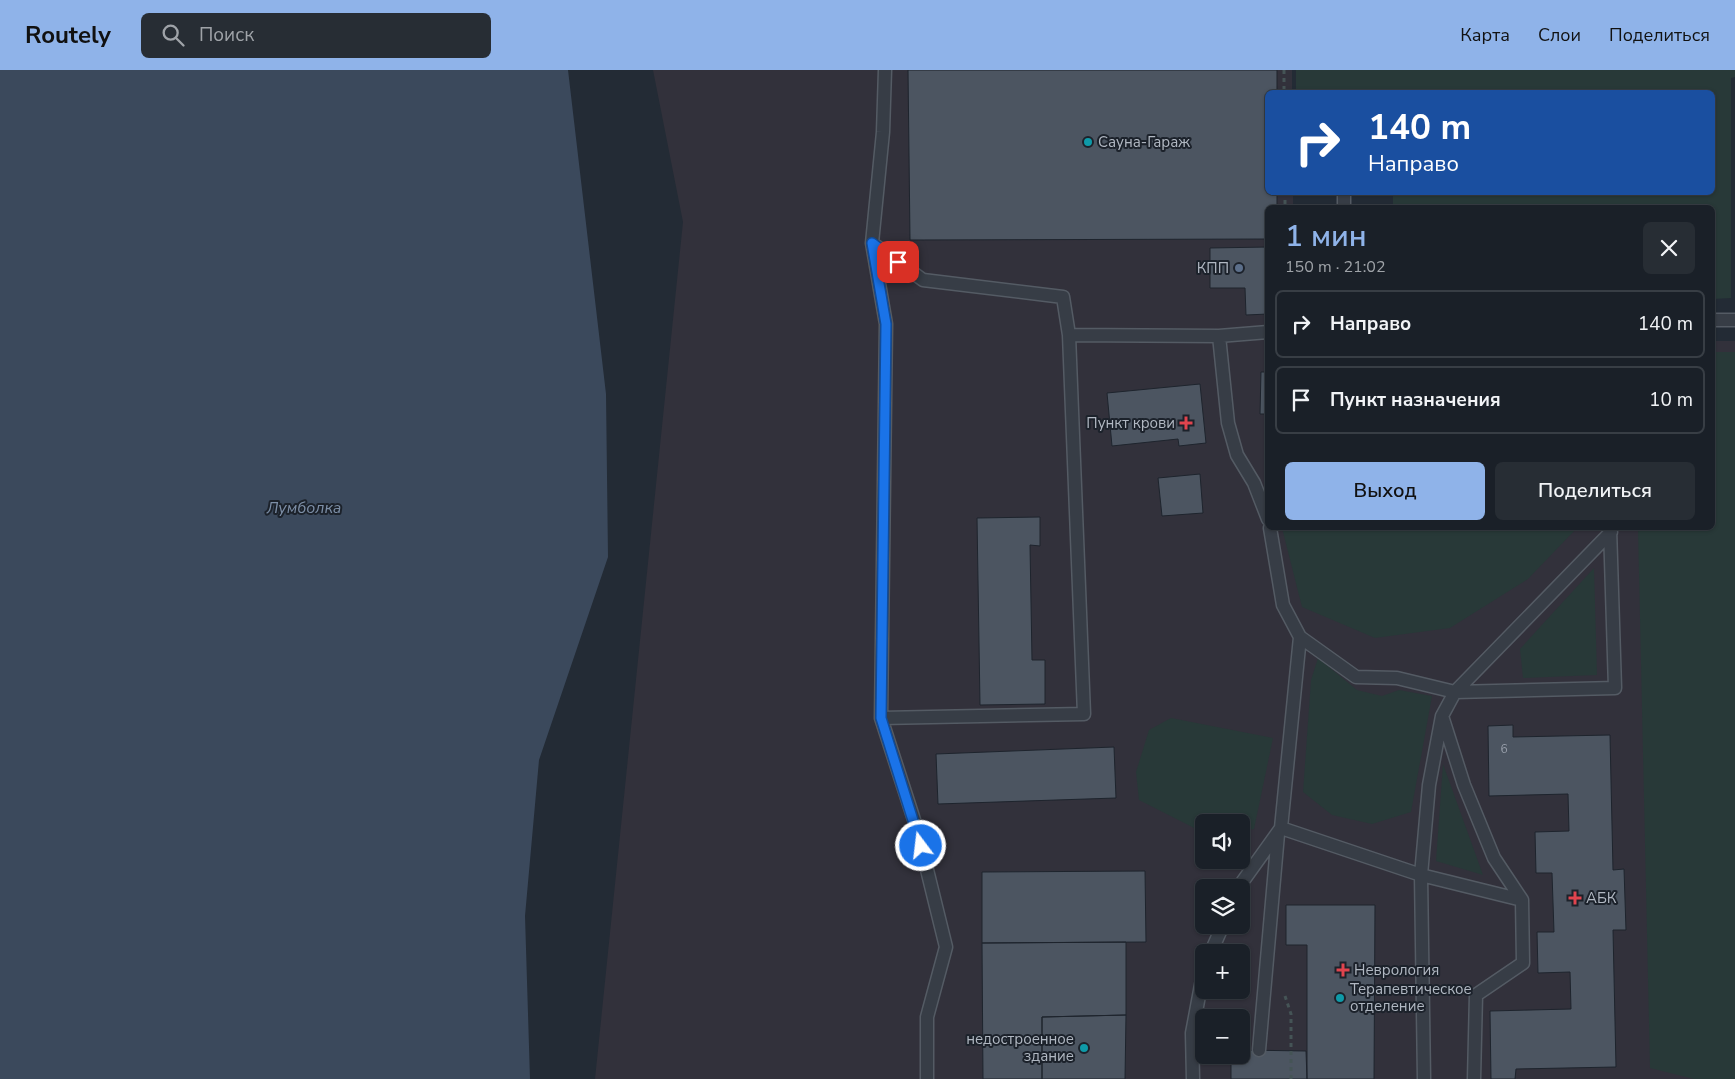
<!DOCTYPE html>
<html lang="ru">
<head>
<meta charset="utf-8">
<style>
  :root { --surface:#1a2028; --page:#272d34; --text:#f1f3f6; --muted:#9fa3a8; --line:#383e45; --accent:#8fb3e9 }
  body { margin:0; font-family:"Nunito Sans",sans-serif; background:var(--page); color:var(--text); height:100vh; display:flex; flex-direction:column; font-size:19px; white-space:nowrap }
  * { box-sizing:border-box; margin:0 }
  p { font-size:16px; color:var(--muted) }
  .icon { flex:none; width:28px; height:28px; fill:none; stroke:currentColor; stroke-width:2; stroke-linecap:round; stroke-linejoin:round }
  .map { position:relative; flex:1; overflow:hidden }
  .panel { position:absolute; left:1265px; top:135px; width:450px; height:325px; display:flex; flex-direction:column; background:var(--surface); border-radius:8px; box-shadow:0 1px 4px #0004,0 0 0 1px var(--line) }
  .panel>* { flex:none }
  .banner { position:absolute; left:1265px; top:20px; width:450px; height:105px; border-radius:8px; box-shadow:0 1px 4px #0004,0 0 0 1px var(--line); background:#1a4fa0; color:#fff; overflow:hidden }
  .buttons { position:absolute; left:1195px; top:744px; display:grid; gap:10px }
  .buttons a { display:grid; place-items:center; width:55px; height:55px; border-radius:8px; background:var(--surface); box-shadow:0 1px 4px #0004,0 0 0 1px var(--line); font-size:25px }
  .pin { position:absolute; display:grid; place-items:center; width:42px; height:42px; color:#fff; margin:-21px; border-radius:10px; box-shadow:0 2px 8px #0006 }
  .me { position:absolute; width:55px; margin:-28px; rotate:345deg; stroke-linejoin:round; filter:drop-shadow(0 0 4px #0008) }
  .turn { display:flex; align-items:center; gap:18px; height:105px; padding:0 20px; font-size:22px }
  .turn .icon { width:65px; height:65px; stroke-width:2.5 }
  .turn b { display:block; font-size:35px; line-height:42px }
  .round { display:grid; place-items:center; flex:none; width:52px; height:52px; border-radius:8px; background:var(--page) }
  .overview { display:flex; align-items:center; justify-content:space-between; height:85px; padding:0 20px }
  h1 { font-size:30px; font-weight:600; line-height:38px; color:var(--accent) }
  .button { display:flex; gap:10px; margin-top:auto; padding:10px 20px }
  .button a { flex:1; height:58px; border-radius:8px; background:var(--accent); color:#111; font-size:20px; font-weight:600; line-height:58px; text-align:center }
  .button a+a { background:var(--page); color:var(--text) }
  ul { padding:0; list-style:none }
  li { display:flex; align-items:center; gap:15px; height:68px; margin:0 10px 8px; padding:0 10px; border:2px solid var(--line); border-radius:8px }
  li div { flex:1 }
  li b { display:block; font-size:19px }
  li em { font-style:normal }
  header { display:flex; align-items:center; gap:30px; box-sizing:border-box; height:70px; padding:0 25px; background:var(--accent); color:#111 }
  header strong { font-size:24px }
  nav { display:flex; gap:28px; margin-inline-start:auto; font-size:18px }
  .search { width:350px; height:45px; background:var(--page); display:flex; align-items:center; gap:12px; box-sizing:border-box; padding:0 18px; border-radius:8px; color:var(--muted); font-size:19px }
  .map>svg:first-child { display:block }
</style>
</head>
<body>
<header>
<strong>Routely</strong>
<div class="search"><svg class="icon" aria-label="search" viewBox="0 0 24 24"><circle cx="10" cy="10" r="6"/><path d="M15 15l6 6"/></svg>Поиск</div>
<nav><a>Карта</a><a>Слои</a><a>Поделиться</a></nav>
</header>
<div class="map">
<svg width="1735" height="1009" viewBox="0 0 1735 1009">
  <rect width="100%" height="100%" fill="#232b35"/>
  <path fill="#32313b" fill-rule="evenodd" d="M653,0H1292V22H1268V122L1293,123V137L1268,138V458H1712L1713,271H1735V1009H595L683,152ZM1204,752H1241V790H1204ZM1204,818H1241V855H1204ZM1204,882H1241V920H1204ZM1204,948H1241V985H1204Z"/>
  <path fill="#283938" d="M1296,0H1735V7L1731,8V228L1713,229L1712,138L1393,137V123L1712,122V22H1296Z
    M1713,282H1735V1009H1694L1650,998L1638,458H1712Z
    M1282,458H1577L1528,509L1450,558L1375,568L1302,537Z
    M1594,498L1597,605L1523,608L1520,579Z
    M1318,588L1357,620L1382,626L1399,620L1432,626L1411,742L1372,754L1332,745L1303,722L1311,610Z
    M1171,648L1273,668L1254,759L1241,761V752H1204V763L1139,730L1136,702L1149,660Z
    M1443,694L1483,805L1436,791Z"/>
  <path fill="#3b495c" d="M0,0H568L606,324L608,487L539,690L525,846L530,1009H0Z"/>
  <path fill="#4c5561" stroke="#1e242d" d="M908,0H1277V22H1268V122H1277V138H1268V169L910,170Z
    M1268,177V244L1246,245L1245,218H1210V178Z
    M1261,302H1268V344H1260Z
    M1200,314L1206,373L1179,376L1178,369L1112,376L1107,323Z
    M1200,404L1203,443L1162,446L1158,408Z
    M1040,447V476L1030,475L1032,590H1045V634L980,635L977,448Z
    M1513,655V667L1610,665L1613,800L1624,799L1626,860H1613L1616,997L1516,999L1515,1009H1491L1490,941L1571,939L1570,902L1538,903L1537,862H1554L1552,803H1536L1535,762L1569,761L1568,724L1489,726L1488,656Z
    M1114,677L1116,728L938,734L936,684Z
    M1145,801L1146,872L982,873V802Z
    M1286,835H1375L1374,1009H1307V875H1286Z
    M1126,872V945L1042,947V1009H983L982,873Z
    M1126,945L1125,1009H1042V947Z
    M1241,980L1306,981L1307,1009H1231V985H1241Z"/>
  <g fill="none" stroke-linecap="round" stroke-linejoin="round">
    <g stroke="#545b64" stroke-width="15">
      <path id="lane" d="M885,0L883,62L872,173L886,254L881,648L917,759L946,877L927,947V1009
        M1344,122V138
        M872,173L923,210L1063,227L1069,265L1219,266
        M1712,250H1735
        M1268,262L1219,266L1228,353L1237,385L1254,413L1268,449
        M1455,622L1615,618L1610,458
        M1455,622L1611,462
        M881,648L1084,644L1069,265
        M1443,649L1464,715L1494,788L1522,830L1523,893L1476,925L1474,1009
        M1281,758L1300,567
        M1238,818L1281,758L1421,805L1429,715L1442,646L1455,622L1397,608L1356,607L1300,567L1283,535L1270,458
        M1211,882L1223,855
        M1259,980L1278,764
        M1193,1009L1192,963L1204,899
        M1424,1009L1421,805L1522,830"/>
    </g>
    <path stroke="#455456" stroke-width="3" stroke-dasharray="4 4" stroke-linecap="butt" d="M1284,0V22
      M1285,122V138
      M1285,926L1291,944V1009"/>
    <use href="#lane" stroke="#373d46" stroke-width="12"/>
  </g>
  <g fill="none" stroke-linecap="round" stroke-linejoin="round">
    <g stroke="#114b97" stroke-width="12">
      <path id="route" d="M898,192L872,173L886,254L881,648L921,776"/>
    </g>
    <use href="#route" stroke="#1a73e8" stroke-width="9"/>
  </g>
  <g fill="#0f9aa8" stroke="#1c222b" stroke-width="2">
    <circle cx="1088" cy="72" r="5"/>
    <circle cx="1340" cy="928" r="5"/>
    <circle cx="1084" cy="978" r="5"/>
  </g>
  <circle fill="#5c6f8a" stroke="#1c222b" stroke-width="2" cx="1239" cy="198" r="5"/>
  <g fill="#e0444e" stroke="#1c222b" stroke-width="2">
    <path d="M1183.5 345.5h5v5h5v5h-5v5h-5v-5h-5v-5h5z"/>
    <path d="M1572.5 820.5h5v5h5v5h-5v5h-5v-5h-5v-5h5z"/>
    <path d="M1340.5 892.5h5v5h5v5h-5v5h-5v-5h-5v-5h5z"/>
  </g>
  <g text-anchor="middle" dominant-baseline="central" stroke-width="4" stroke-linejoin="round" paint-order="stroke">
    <g font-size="12" fill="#989faa">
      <text x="1504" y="679">6</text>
    </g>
    <g font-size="15" fill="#b1b8c2" stroke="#1c222b" text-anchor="start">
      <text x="1098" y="72">Сауна-Гараж</text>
      <text x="1229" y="198" text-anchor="end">КПП</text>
      <text x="1175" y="353" text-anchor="end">Пункт крови</text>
      <text x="1586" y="828">АБК</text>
      <text x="1354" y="900">Неврология</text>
      <text x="1350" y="919">Терапевтическое<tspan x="1350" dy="17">отделение</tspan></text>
      <text x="1074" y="969" text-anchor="end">недостроенное<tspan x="1074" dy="17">здание</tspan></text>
    </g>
    <g font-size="16" font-style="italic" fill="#7d8fa7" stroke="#1c222b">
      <text x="304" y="438">Лумболка</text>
    </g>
  </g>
</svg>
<div class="buttons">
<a><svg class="icon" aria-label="sound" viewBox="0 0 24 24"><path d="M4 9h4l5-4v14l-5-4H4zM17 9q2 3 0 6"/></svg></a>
<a><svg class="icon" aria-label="layers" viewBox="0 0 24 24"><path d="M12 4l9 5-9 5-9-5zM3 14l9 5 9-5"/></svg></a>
<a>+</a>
<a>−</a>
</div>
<div class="pin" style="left:898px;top:192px;background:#d93025"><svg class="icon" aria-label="arrive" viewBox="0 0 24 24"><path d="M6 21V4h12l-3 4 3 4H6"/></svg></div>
<svg class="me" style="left:921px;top:776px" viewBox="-20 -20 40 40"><circle r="17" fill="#1a73e8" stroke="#fff" stroke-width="3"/><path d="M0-11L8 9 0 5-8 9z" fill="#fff"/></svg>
<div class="banner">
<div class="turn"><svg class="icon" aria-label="right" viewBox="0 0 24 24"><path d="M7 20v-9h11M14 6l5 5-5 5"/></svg><div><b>140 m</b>Направо</div></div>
</div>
<section class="panel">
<div class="overview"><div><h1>1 мин</h1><p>150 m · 21:02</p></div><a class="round"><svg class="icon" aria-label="close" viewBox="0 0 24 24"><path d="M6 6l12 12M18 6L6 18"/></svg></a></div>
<ul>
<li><svg class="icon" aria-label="right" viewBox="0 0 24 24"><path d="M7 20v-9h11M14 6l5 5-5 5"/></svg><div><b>Направо</b></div><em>140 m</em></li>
<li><svg class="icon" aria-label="arrive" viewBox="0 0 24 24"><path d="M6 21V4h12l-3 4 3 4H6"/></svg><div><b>Пункт назначения</b></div><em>10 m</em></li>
</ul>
<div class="button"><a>Выход</a><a>Поделиться</a></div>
</section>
</div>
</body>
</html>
